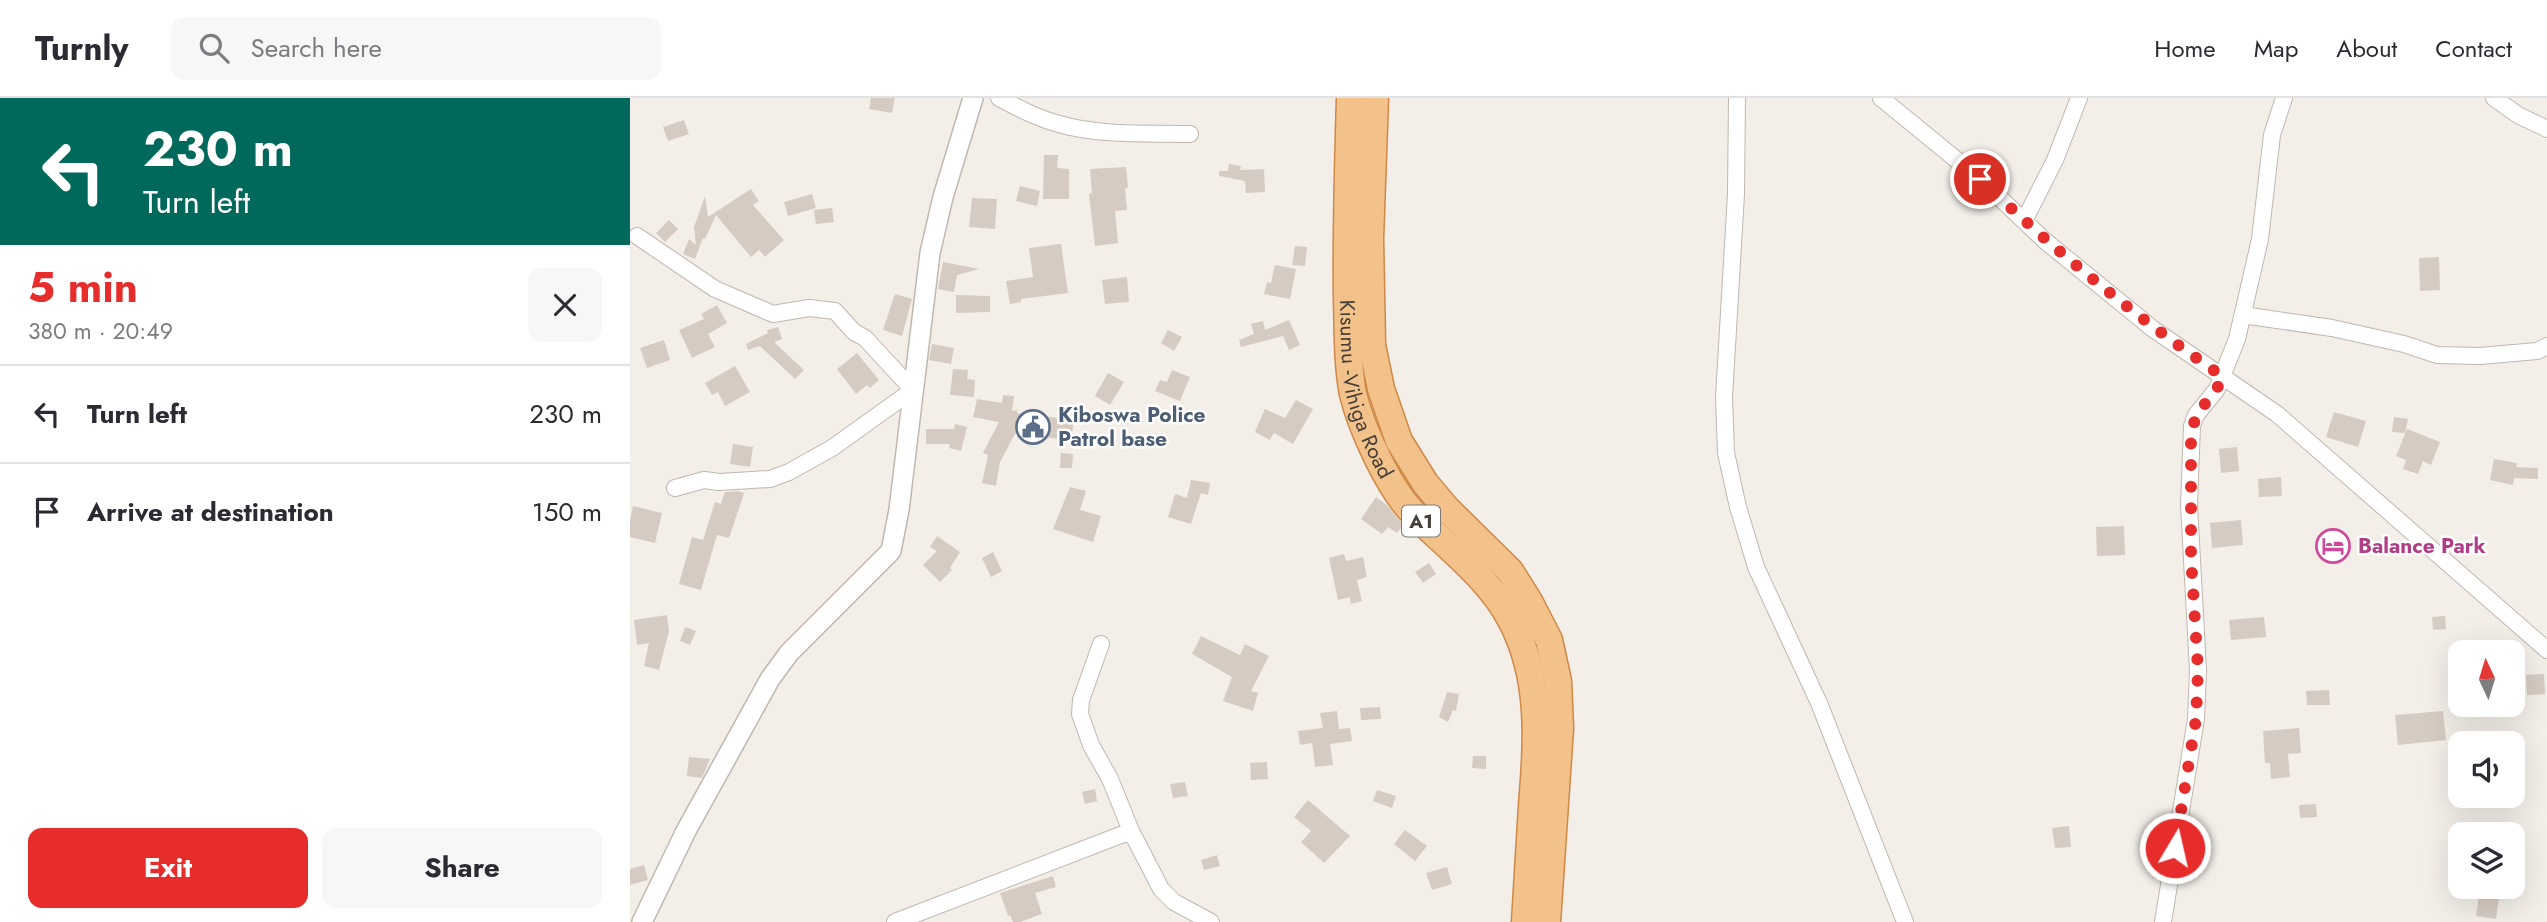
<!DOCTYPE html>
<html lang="en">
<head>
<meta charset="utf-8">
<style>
  :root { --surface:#fff; --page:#f7f7f7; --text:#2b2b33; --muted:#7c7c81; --line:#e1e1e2; --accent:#e62d2c }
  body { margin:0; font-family:Jost,sans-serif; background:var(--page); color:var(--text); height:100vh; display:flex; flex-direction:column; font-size:26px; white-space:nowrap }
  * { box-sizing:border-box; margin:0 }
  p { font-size:23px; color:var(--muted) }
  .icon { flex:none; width:38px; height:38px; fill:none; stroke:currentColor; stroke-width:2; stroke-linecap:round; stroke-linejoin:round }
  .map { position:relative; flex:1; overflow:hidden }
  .panel { display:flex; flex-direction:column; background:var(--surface); width:630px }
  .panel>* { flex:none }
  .top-card { background:#00695c; color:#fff; overflow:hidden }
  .needle { width:46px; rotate:356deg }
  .buttons { position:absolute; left:1818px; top:542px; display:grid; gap:14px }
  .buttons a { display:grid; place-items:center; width:77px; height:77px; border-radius:14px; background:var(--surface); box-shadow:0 7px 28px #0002; font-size:35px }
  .pin { position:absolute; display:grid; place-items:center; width:60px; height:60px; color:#fff; margin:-30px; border:4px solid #fff; border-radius:50%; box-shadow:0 2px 7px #0007 }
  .me { position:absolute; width:77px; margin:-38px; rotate:9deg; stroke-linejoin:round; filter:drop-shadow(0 0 5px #0008) }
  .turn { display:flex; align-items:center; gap:24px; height:147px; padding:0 28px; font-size:32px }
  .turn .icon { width:91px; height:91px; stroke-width:2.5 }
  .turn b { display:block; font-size:49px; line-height:60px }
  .round { display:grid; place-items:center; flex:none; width:74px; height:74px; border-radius:14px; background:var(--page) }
  .headline { display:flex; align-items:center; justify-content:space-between; height:119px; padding:0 28px }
  h1 { font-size:42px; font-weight:700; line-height:52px; color:var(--accent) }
  .button { display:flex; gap:14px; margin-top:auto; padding:14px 28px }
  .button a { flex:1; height:80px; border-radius:14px; background:var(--accent); color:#fff; font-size:28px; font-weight:700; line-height:80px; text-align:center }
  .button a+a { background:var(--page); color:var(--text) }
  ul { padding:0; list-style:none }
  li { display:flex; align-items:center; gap:21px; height:98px; padding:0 28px; border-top:2px solid var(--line) }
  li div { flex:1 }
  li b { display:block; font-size:26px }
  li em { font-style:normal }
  header { display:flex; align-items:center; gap:42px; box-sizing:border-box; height:98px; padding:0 35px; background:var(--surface); border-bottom:2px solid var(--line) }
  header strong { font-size:33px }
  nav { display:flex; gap:38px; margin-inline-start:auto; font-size:24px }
  .search { width:490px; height:63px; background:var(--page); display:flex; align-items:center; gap:18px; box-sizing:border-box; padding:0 24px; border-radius:14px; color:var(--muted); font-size:26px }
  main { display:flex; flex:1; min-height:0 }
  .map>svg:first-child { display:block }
</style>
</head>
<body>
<header>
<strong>Turnly</strong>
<div class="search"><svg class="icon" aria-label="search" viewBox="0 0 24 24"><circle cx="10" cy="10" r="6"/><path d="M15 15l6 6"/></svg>Search here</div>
<nav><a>Home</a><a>Map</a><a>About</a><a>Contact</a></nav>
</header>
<main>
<section class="panel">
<div class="top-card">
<div class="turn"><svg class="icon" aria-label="left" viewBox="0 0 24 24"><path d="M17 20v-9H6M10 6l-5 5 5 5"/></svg><div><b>230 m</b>Turn left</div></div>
</div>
<div class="headline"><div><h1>5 min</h1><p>380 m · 20:49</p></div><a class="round"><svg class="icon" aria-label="close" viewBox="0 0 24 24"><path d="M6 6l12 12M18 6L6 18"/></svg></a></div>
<ul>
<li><svg class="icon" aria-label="left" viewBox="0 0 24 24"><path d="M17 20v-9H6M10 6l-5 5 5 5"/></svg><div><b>Turn left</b></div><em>230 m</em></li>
<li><svg class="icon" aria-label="arrive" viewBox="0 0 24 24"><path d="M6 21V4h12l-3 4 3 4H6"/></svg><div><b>Arrive at destination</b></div><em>150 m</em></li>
</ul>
<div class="button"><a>Exit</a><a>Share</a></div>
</section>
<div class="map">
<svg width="1917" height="824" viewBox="0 0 1917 824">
  <rect width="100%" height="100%" fill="#f3eee8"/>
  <path fill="#d6cbc2" d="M241,0H265L262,15L239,11Z
    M54,22L59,36L38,43L33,29Z
    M414,57H428L427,70L439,71V101H413Z
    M599,66L611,68L610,72L634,71L635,94L616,95L615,83L589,78V73H598Z
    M496,69L498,90H495L497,112L485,113L488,145L465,148L459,96L462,95L460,71Z
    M390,88L410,93L407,108L386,103Z
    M121,91L129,103L123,107L154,142L135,159L129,152L121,159L86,117L75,141L73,140L65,161L53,156L59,141L66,147L64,129L75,98L78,119Z
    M182,96L186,110L158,118L154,104Z
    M342,100L367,101L365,131L339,129Z
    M202,110L204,124L186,126L184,112Z
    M39,122L48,131L35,144L26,135Z
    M431,146L438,195L391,201V204L380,206L376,183L403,179L399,150Z
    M665,148L677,149L675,168L662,167Z
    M1809,159L1810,192L1790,193L1789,160Z
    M313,164L349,171L327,177L324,194L308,191Z
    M645,167L666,171L660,201L634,196L637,184L641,185Z
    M497,179L499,204L475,206L472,182Z
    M265,196L282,201L272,238L253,232Z
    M326,197L360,198V214L326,215Z
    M87,207L97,225L78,236L85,249L62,260L49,232L74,221L71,216Z
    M659,222L670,247L659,252L653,238L611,249L609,242L624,236L621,226L633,223L635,232Z
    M148,229L152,241L144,244L174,272L165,281L130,248L118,252L116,246L138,235L137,232Z
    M538,232L552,239L544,253L531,245Z
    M34,242L40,262L17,270L10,250Z
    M302,246L324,250L321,266L299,262Z
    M227,255L249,282L240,290L237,287L226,296L207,271Z
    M105,268L120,294L95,308L88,294L82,297L75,285Z
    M323,271L338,272L337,281L345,282L344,299L320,297Z
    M542,272L560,279L550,303L525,293L530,282L537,284Z
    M478,275L494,284L480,307L465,298Z
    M373,297L384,298L382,313L387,312V315L444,322L441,342L385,336L370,364L366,388L352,385L358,357L353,355L369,324L343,319L347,301L372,305Z
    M666,302L683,311L663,346L644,335L640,342L625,334L635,311L655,320Z
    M1704,314L1736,323L1728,349L1696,339Z
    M1764,319L1778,321L1775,335L1762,334Z
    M325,326L337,329L331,353L319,350L320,346H296V331H324Z
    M1777,331L1810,344L1801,367L1793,363L1788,376L1773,371L1776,362L1766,358Z
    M103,346L123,349L120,369L100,366Z
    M1607,349L1609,373L1591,375L1589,351Z
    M431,355L443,356L442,370H430Z
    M1864,361L1887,365L1886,369L1908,370V381L1884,380L1883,387L1860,382Z
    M1651,379L1652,398L1629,399L1628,381Z
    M561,382L580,385L578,397L571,395L561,426L538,419L545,396L557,400Z
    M440,389L456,393L450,412L471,418L463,444L423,431Z
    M108,393L114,395L99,440L87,437L71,492L49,486L62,439L73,442L85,404L91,406L95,394Z
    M746,399L757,407L773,427L767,435L758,429L752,436L731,421Z
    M3,408L32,415L25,445L0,439V422Z
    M1611,422L1613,447L1582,450L1580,425Z
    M1494,428L1495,457L1467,458L1466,429Z
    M307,438L330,454L320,470L322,472L310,484L293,467L307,453L300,449Z
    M363,454L372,473L361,479L352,460Z
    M714,456L716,463L733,459L737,479L727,482L732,503L721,506L720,499L708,502L699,460Z
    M799,465L806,476L793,485L785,474Z
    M37,517L39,533L29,572L14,568L19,545L7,547L4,522Z
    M1815,518L1816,531L1803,532L1802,519Z
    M1634,519L1636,539L1601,542L1599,522Z
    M55,529L66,533L60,547L50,543Z
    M571,538L610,557L615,546L639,558L621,593L628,595L623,613L593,603L602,579L562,556Z
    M1914,576L1915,596L1897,597L1896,577Z
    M1699,592L1700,607H1677L1676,593Z
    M817,594L829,596L826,613L823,612L818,624L809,619Z
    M750,609L751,621L731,622L730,610Z
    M707,613L709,631L720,630L722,643L700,646L703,667L685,669L682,645L670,647L668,633L693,630L690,615Z
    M1813,613L1816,642L1768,647L1765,617Z
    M1669,630L1671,655L1658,656L1660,679L1641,681L1640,665H1635L1633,633Z
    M843,658H856V671L842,670Z
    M59,659L80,661L72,680L57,678Z
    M637,664L638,681L621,682L620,665Z
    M555,684L558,698L543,700L540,686Z
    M465,691L467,703L455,706L452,694Z
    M747,692L766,698L762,710L743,703Z
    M678,702L720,738L694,765L671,744L681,733L664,719Z
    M1686,706L1687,719L1670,720L1669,707Z
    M1439,728L1441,749L1425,750L1422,730Z
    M775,732L797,748L785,763L764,746Z
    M587,757L590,768L574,772L571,762Z
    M14,767L18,782L0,787V771Z
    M817,769L822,786L802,792L796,775Z
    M423,778L426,789L405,795L412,816L390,824H383L380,817L378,818L370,795Z
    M1849,797L1869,800L1866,821L1846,818Z"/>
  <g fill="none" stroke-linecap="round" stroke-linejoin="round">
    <g stroke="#c0b7af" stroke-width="18">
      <path id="minor" d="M369,0C388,10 407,20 429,26C470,38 517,35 560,36
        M1107,0L1106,96L1094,299L1096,355L1108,409L1126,469L1189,605L1275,824
        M1251,0L1350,81L1414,142L1523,231L1647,316L1917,552
        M1864,0L1888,17L1917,31
        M1394,123L1425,62L1449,0
        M7,138L85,191L143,216L179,210L205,213L224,234L235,240L283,292L202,350L159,374L140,381L89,384L74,382L45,390
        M1613,217L1702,230L1774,246L1807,257L1850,258L1907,253L1917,248
        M501,733L531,791L544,804L581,824
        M265,824L501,733L480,681L461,647L450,616L451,602L471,546
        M1533,824L1566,621L1568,572L1559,407L1562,328L1566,317L1587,291L1607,241L1630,141L1642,37L1654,0"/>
    </g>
    <g stroke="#c0b7af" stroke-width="22">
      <path id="tertiary" d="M12,824L56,733L140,581L159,555L261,453L269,412L300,155L313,99L343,0"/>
    </g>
    <g stroke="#cf8846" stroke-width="29">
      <g id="trunk">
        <path id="s1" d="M720,0C718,67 716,134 717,201C718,232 717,265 723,296C732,332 759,391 785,417C818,450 859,480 881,522C912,580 907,644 902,708C900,747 897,785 895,824"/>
        <path d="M745,0L740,140L742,247L751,291L769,343L795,385L817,411L880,473L900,505L919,542L928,583L930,630L917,824"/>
      </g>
    </g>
    <use href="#minor" stroke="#fff" stroke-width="16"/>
    <use href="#tertiary" stroke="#fff" stroke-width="19"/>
    <use href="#trunk" stroke="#f2c28a" stroke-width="26"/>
  </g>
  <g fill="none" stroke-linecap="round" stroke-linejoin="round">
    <path stroke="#e62d2c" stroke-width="12" stroke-dasharray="0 21.6" d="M1350,81C1426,154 1505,218 1592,278L1587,291L1566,317L1561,338V459L1568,572L1566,621L1545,750"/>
  </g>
  <defs>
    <g id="civic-ring" transform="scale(1.75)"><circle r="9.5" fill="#fff" stroke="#5c6f8a" stroke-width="1.5"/><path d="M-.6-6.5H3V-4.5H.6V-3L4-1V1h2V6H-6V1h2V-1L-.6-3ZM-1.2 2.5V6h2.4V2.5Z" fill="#5c6f8a"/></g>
    <g id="hotel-ring" transform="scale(1.75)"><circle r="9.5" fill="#fff" stroke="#d1479c" stroke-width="1.5"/><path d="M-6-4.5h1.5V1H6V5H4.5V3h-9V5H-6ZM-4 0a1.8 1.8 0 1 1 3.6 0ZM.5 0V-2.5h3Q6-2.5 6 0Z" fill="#d1479c"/></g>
  </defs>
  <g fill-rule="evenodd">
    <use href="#civic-ring" x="403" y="329"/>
    <use href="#hotel-ring" x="1703" y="448"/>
  </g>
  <g text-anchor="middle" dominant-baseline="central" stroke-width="5" stroke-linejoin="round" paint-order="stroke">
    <rect fill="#fff" stroke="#7d7874" stroke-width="2" x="772" y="407.5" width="38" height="31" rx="5"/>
    <g font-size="19" font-weight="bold" fill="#453e38">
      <text x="791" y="423">A1</text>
    </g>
    <g font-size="21" fill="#453e38" stroke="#fff">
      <text stroke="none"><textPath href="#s1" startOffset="294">Kisumu -Vihiga Road</textPath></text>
    </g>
    <g font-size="21" font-weight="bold" fill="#4e5e75" stroke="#fff" text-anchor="start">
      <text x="428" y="317">Kiboswa Police<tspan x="428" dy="24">Patrol base</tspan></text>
    </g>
    <g font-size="21" font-weight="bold" fill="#b23c85" stroke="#fff" text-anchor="start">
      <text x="1728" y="448">Balance Park</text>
    </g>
  </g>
</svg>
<div class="buttons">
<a><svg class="needle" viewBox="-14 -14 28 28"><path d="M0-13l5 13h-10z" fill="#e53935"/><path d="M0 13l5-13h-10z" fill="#7c7c81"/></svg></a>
<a><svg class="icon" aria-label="sound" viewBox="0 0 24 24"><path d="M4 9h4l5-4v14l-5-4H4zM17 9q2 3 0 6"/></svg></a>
<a><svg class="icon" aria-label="layers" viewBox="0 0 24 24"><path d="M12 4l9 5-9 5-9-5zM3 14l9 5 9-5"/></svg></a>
</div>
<div class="pin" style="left:1350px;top:81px;background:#d93025"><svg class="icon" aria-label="arrive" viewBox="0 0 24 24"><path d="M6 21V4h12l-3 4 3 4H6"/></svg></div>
<svg class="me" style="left:1545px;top:750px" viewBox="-20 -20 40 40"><circle r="17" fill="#e62d2c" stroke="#fff" stroke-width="3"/><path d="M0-11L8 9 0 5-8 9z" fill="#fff"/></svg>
</div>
</main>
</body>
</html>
